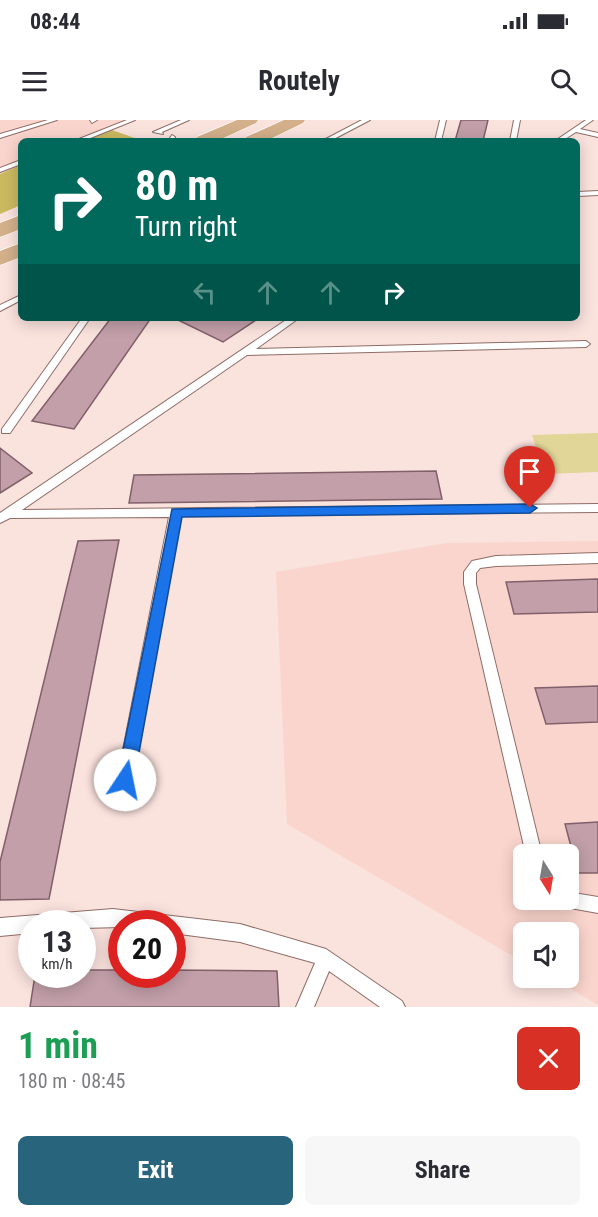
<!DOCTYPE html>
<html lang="en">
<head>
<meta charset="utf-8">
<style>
  :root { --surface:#fff; --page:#f7f7f7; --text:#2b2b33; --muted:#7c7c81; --accent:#28647c }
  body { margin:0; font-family:"Roboto Condensed",sans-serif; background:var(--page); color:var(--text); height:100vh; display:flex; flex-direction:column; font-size:22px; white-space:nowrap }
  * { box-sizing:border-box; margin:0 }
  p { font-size:20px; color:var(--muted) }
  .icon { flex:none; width:33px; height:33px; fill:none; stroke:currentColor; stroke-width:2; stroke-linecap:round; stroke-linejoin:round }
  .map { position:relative; height:887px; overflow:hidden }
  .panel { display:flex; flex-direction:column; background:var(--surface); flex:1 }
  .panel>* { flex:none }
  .hud { position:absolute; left:18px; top:18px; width:562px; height:183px; border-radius:9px; box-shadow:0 3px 15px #0003; background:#00695c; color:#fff; overflow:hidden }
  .needle { width:39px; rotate:169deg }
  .buttons { position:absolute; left:513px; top:724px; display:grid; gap:12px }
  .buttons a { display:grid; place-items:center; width:66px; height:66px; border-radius:9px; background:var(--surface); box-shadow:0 3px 15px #0003; font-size:30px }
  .speed { position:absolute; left:18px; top:790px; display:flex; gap:12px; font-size:30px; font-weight:700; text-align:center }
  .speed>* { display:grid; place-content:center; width:78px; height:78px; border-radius:50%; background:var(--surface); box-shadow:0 3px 15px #0003; line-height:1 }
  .speed small { font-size:15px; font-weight:400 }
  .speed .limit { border:9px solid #d22; background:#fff; color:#111 }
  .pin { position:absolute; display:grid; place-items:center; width:51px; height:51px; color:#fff; margin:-62px -26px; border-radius:50% 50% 50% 0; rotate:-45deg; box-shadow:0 0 6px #0007 }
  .pin .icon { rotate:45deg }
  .me { position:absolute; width:66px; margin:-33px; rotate:11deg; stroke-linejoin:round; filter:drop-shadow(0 0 4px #0008) }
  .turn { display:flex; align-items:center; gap:21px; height:126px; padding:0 18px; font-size:27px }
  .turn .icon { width:78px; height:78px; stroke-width:2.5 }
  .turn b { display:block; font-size:42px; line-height:51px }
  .lanes { display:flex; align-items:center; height:57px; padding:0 18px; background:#0003; justify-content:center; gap:30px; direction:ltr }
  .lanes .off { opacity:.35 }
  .round { display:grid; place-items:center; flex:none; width:63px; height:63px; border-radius:9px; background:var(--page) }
  .head { display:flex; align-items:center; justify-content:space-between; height:102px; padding:0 18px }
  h1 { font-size:36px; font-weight:700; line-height:45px; color:#1e9e55 }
  .action { display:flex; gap:12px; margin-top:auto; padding:12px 18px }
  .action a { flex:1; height:69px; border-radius:9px; background:var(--accent); color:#fff; font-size:24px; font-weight:700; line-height:69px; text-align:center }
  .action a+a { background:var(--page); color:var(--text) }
  .status { display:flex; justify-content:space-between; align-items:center; height:42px; padding:0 30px; background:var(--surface); direction:ltr }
  .status svg { height:16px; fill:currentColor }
  header { display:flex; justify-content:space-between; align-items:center; height:78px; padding:0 18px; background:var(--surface); font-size:27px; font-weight:700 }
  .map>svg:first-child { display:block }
</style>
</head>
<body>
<div class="status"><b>08:44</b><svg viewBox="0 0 49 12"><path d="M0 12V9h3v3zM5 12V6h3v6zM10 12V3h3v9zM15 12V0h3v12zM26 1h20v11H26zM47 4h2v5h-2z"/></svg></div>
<header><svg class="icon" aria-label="menu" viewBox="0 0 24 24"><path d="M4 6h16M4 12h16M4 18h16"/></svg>Routely<svg class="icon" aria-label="search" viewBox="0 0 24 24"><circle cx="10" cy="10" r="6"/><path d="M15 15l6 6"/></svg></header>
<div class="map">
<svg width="598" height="887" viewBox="0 0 598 887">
  <rect width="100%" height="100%" fill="#fae2dd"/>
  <path fill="#fad5cd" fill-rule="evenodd" d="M0,0H137L84,21H21V45L0,54Z
    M598,421V885L552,858H568V813H524L523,842L287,704L276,452L447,423ZM524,735H568V780H524Z"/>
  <path fill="#e2d598" d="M598,313V352L545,354L532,315Z"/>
  <path fill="#cbb960" d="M112,10L143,21H84Z
    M21,45V85L0,94V54Z"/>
  <path fill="#c29fa9" stroke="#81606a" stroke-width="1.5" d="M461,0H488L483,21H455Z
    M111,198H151L74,309L32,301Z
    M174,198H259L223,222Z
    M0,328L32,353L0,373Z
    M436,351L442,379L129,383L134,355Z
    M119,420L49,779L0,780V742L78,421Z
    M598,459V492L514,494L506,462Z
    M598,566V602L546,604L535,568Z
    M598,702V753H578L565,704Z
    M82,850H122V855H172V850L277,851L279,887H30L35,855H82Z"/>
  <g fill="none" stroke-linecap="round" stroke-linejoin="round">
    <g stroke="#8e6d66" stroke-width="2">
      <path id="service" d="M48,0H57L0,18V14Z
        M90,0H97L92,3Z
        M127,0H135L83,21H74Z
        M181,0H189L162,12L163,14L153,12Z
        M362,0H370L330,21H322Z
        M440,0H446L441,21H435Z
        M514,0H520L516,21H510Z
        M586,0H593L580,9L598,13V17L576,12L562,21H555Z
        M172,15L175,17L174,21H168Z
        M21,40V44L0,52V48Z
        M598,71V75L578,76V72Z
        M21,175V180L0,191V185Z
        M82,198H90L10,313H2V309Z
        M289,198H299L256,229L586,221L590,224L586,227L247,235L22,390L598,384V392L181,396L133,660L130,665L125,667L120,665L117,660L169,397L10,398L0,403V393Z
        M598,433V443L496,446L480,448L476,453V464L542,735H526L464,464V452L472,441L496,436Z
        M568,772L598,777V793L559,786L557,780H568Z
        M113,789L240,804L326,829L402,881L405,887H380L329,851L314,887H296L315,843L240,822L172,813V804H122V807L82,808V804H32V813L0,816V798Z"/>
    </g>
    <g stroke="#fff" stroke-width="1">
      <path id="primary" d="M237,0H258L256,3L217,21H195L197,17Z
        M284,0H305L303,3L266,21H244L246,17Z
        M21,95V109L0,117V103Z
        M21,123V137L0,145V131Z"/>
    </g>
    <use href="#service" fill="#fff" fill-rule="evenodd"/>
    <use href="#primary" fill="#d3af8a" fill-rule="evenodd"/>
  </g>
  <path fill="#1a73e8" stroke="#114b97" stroke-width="1.5" d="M530,384L537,388L530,393L182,397L134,660L131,666L125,669L119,666L117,660L172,389Z"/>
</svg>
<div class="buttons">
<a><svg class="needle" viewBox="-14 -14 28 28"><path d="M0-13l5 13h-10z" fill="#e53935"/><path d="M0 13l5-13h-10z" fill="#7c7c81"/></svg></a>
<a><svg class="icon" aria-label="sound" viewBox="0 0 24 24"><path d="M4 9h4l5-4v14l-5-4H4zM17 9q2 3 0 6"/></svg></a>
</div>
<div class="speed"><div>13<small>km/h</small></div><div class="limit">20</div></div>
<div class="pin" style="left:530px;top:388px;background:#d93025"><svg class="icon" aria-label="arrive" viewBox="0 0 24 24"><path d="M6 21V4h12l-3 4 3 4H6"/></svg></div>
<svg class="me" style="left:125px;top:660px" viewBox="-20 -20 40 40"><circle r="19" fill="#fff"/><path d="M0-13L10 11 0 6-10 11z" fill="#1a73e8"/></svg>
<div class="hud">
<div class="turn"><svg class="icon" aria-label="right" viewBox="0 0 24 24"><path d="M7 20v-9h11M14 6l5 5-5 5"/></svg><div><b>80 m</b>Turn right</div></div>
<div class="lanes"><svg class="icon off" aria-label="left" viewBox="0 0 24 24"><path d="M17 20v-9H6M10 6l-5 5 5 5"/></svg><svg class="icon off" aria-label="ahead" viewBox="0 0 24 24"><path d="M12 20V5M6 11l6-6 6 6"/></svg><svg class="icon off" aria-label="ahead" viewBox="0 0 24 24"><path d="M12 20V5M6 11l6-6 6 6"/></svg><svg class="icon" aria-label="right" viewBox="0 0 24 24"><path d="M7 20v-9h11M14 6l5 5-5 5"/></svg></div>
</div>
</div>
<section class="panel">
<div class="head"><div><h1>1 min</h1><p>180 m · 08:45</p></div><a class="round" style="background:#d93025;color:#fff"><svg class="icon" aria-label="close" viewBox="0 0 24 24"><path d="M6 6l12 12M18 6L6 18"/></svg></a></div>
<div class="action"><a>Exit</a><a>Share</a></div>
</section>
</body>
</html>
